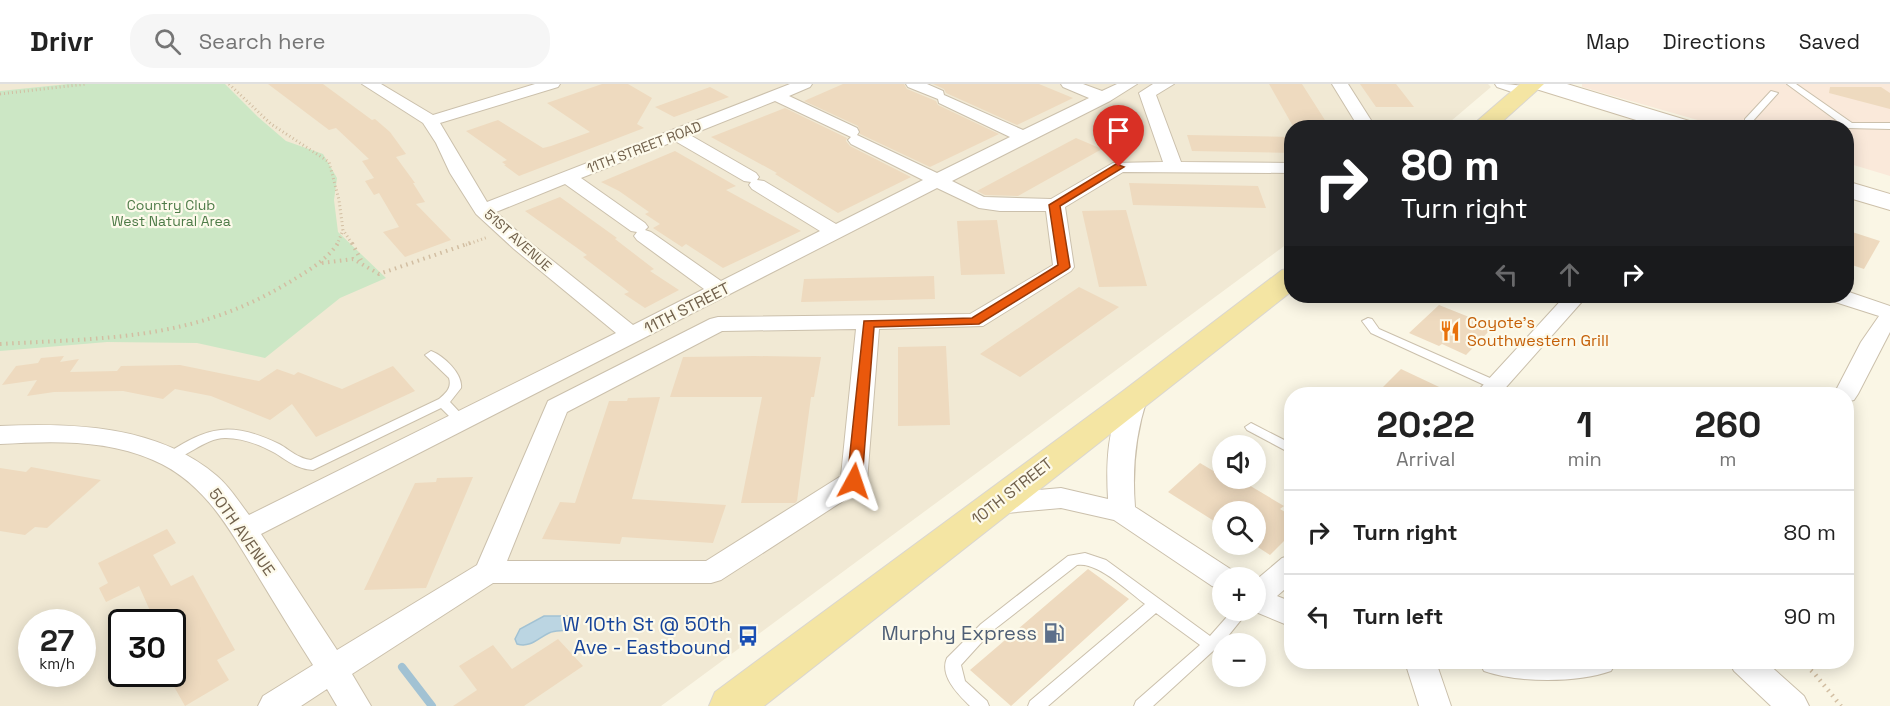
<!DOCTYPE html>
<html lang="en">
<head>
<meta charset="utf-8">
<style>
  :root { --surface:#fff; --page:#f6f6f6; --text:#222; --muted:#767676; --line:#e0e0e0 }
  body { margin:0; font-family:"Space Grotesk",sans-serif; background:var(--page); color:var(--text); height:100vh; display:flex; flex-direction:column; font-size:22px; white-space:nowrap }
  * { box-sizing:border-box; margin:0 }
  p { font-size:20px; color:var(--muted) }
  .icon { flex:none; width:33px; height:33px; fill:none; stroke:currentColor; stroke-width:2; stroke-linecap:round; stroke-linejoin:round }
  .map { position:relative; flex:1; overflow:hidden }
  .sheet { position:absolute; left:1284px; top:303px; width:570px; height:282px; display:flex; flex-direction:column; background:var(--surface); border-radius:24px; box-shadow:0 3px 15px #0003 }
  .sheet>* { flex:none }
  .guide { position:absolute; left:1284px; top:36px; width:570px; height:183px; border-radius:24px; box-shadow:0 3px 15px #0003; background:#202124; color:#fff; overflow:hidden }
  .fabs { position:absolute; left:1212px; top:351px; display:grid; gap:12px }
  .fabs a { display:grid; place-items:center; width:54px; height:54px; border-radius:50%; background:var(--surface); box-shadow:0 3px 15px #0003; font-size:30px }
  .speed { position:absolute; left:18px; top:525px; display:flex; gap:12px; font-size:30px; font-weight:700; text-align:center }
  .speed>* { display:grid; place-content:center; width:78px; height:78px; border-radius:50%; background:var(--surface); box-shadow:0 3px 15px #0003; line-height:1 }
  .speed small { font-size:15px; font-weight:400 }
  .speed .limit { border:3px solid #111; border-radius:9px; background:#fff; color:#111 }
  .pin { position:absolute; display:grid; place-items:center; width:51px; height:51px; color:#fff; margin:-62px -26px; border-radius:50% 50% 50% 0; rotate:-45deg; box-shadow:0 0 6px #0007 }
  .pin .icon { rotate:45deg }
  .me { position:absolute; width:66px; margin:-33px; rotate:5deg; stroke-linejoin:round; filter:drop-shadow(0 0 4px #0008) }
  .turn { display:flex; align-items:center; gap:21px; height:126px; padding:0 18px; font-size:27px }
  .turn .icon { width:78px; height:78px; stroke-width:2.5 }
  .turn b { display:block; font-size:42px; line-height:51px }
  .lanes { display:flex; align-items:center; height:57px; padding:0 18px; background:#0003; justify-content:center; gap:30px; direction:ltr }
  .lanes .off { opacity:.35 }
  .eta { display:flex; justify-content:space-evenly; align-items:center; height:102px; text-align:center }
  .eta b { font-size:36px; font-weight:800; line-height:42px }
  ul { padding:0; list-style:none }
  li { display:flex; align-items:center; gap:18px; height:84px; padding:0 18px; border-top:2px solid var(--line) }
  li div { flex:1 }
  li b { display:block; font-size:22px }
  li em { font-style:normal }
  header { display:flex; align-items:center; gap:36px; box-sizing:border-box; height:84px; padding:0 30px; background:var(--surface); border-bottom:2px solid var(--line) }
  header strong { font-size:28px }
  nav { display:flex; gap:33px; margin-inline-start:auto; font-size:21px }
  .search { width:420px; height:54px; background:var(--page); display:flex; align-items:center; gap:15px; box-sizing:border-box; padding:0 21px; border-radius:24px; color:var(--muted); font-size:22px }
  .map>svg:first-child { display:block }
</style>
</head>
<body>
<header>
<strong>Drivr</strong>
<div class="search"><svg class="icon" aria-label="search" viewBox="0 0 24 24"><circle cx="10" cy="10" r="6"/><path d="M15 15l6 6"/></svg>Search here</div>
<nav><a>Map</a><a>Directions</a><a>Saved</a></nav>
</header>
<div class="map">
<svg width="1890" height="622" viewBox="0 0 1890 622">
  <rect width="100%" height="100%" fill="#faf6e5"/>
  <path fill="#f1e9d4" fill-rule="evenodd" d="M0,0H1488L1491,3L1444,43L1292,44L1291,157L661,622H0ZM32,538H82V590H32ZM122,538H172V590H122Z"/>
  <path fill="#fae9da" d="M1582,0H1890V92L1847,79L1846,44L1722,43L1582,3Z"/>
  <path fill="#cce7c5" d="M68,0H225L258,33L286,57L323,70L337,94L334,116L338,148L386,194L340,214L265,274L197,259L107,258L0,267V7Z"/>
  <path fill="#bbd5e2" stroke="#a2c2d3" stroke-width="1.5" d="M544,532H573L575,539C569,551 559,544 549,549C538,554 531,564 517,560L515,555L520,545Z"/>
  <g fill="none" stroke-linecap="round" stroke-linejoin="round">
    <path stroke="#a2c2d3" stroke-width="8" d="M402,583L432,622"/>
  </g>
  <path fill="#eedabf" d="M268,0H323L372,36L375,35L390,48L406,70L396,73L415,99H413L425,118L416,120L451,156L405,173L383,148L399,143L379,109L374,111L365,97L374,94L362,77L369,75L336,44L329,46Z
    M602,0H628L652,14L637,40L644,44L519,92L504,81H506L502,78L507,76L466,47L498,36L543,64L551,62L590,48L547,19Z
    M843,0H904L907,5L936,17L938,21L999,50L930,83L860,50L858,42L804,17Z
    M933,0H1039L1073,14L1017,41L946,9L944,5Z
    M1269,0H1302L1330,44H1294Z
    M1360,0H1396L1414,23H1376Z
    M710,3L729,13L674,33L655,23Z
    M1830,3H1881L1890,9V25L1829,9Z
    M785,24L847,54L846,57L850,62L911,93L838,129L775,90L777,89L711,53Z
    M1187,51L1292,53V69L1192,67Z
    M1076,54L1102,65L1018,112L985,111L977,107Z
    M675,67L736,102L726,106L801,147L723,184L686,160L682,163L653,144L660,140L645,130L649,128L619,107L601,98Z
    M1129,99L1258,102L1266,124L1133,121Z
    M560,113L617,154L615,155L654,185L650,187L679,206L645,224L624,210L629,208L583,173L587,171L525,127Z
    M1126,126L1147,202L1099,203L1082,127Z
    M997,136L1005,190L961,191L957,137Z
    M1846,146L1880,157L1864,185L1846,179Z
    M934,192L935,215L801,218L804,195Z
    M1079,203L1119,223L1020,293L980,270Z
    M1439,221L1469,233L1491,245L1466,271L1442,260L1439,262L1409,249Z
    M946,262L950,341L898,342V263Z
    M64,272L60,278L79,275L70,288L117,287L121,282L180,281L259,297L277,285L294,291L298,288L342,305L393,282L415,307L316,353L292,320L270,336L211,312L175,305L163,315L123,307L54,308L27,312L37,296L2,301L16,282L38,279L41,274Z
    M755,272L821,273L814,313H811L797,417L795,419H741L762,313H670L683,273Z
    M1401,285L1454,310H1376Z
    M660,313L632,415L726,421L713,459L622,453L620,460L542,455L560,418L575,419L609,317H627L628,314Z
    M1200,379L1222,392V394H1237L1284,422L1280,425L1292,432V449L1270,471L1253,460H1256V428H1222V442L1168,408Z
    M31,383L101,396L47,444L35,443L25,451L0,447V384L26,388Z
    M473,393L426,504L364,506L415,399L436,398L437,394Z
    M167,445L176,459L153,471L171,502L193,491L235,566L217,576L229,596L185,622L172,599V538H155L139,502L106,518L99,504L108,499L98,479Z
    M1088,485L1129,515L1011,622L970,586Z
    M558,555L583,582L524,622H453L477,606L459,582L493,561L512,585Z"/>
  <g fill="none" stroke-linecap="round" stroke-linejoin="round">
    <g stroke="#cbc0ac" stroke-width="2">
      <path id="lane" d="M1787,0H1796L1852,39H1890V45L1847,44Z
        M1771,7L1778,9L1751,39H1745V35Z
        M1368,234L1372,235L1379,245L1499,298L1501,301L1495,305L1491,304L1371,249L1362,237Z
        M431,267C444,272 463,290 461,304L450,318L466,335L468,338L466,341H458L441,324L313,386C297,385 288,377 275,369C261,361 242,354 226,354C204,353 180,380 166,376L165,373L166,370C209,342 231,337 279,360C290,366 299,375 311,376L439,315C446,309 452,304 449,294L425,271Z
        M1251,339L1292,360V370L1247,346L1245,343Z
        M1085,469L1106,476L1210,552L1233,526H1249L1224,557L1153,622H1134L1136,617L1200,561L1156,529L1048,622H1028L1030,617L1145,520C1129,508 1097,477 1077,481L991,548L961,581L965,597L987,617L989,622H970C959,611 939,592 947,574L981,540L1068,472Z"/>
    </g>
    <g stroke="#cbc0ac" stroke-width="2">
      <path id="street" d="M362,0H381L433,31L535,0H560L558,3L440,39L487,118L790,0H812L810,3L789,12L857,44L859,48L857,51L937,89L1010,53L939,19L938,15L908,3L906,0H927L943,7L944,11L1023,46L1089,14L1063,3L1061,0H1083L1102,7L1117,0H1137L1110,17L952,97L984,113L1051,115L1113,79L1163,78L1139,9L1153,0H1174L1156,11L1181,78L1292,79V89L1123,88L1065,123L1074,183L1071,187L983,242L879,245L867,397L863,404L721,496L711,499H493L352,590L371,622H337L327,605L301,622H258L263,612L313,581C294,551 276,522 258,492C230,446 205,398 153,376C105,355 51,357 0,360V342C74,339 157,341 217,392C230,403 239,418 249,431L616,249L514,165L476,130L450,89L436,59L423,39ZM775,17L851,53L848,56L851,60L923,96L836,140L764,97L757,96L759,93L756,89L690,51ZM675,57L744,97L751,98L749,101L752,105L820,147L721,197L651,148L645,146L648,143L645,139L581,94ZM565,100L631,147L637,148L634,152L637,156L704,205L633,241L528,157L496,128ZM937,104L979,124L1000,127H1046L1053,181L970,230L718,233L710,235L548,317L477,481L337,566L261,450ZM856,245L841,392L706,477H507L567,328L722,247Z
        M1332,0H1348L1376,44H1359Z
        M1495,0C1508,0 1523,0 1532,7L1524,12L1497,3Z
        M1846,207L1890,222V248L1858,310L1854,316L1846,318V310H1834L1861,258L1879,232L1832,217L1829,212H1846Z
        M1565,212H1587L1500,310H1475Z
        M1135,307L1144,309L1147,315C1135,352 1132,385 1135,423L1232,486L1236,494H1222V505L1212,502L1114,436L1061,424L995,430L985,427L982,420L985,413L995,410L1061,404L1108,415C1106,380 1107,340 1126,309Z
        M1292,471V499L1277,512L1292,518V543L1251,526H1256V496L1282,474Z
        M1405,578H1436L1451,622H1419Z
        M1479,578H1616L1611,587C1577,599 1518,599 1484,587Z
        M1729,578H1766L1804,612L1809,622H1771L1734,587Z"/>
    </g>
    <g stroke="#cec1aa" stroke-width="2">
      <path id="secondary" d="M1533,0H1567L1696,39L1699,44H1662L1536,5Z
        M1846,97L1890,110V126L1846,113Z"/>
    </g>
    <g stroke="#dad6d0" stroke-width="2">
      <path id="primary" d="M1520,0H1544L1495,44H1469Z
        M1292,184V207L764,622H709L715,608L1123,307L1282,186Z"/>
    </g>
    <path stroke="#d2bea2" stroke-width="3" stroke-dasharray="1 3" stroke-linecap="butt" d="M229,0L271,40L329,78L339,116L343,146L353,161
      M0,10L86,0
      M337,161L343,146
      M466,161L488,153"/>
    <path stroke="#d2bea2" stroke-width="4" stroke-dasharray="1.5 4.5" stroke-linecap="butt" d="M352,159L361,176
      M322,179L353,175L379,190L470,159
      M0,260C107,254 193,256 288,199C306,188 326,177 338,159"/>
    <path stroke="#d2bea2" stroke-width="4.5" stroke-dasharray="1.5 5" stroke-linecap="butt" d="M1801,578L1814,589L1841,622"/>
    <use href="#lane" fill="#fff" fill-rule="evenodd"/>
    <use href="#street" fill="#fff" fill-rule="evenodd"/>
    <use href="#secondary" fill="#fff" fill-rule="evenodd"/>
    <use href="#primary" fill="#f4e5a3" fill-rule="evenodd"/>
  </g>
  <path fill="#ea580c" stroke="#983908" stroke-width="1.5" d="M1116,80L1124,83L1060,122L1070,183L1068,185L979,240L874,243L862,397L859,401H849L847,397L864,237L972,234L1058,181L1049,121Z"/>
  <defs>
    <g id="restaurant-bare" transform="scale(1.62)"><path d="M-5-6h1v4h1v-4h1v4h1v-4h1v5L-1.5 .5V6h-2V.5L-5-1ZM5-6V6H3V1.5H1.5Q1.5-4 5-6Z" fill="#e8710a" stroke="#fdfaeb" stroke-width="2.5" paint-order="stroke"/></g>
    <g id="fuel-bare" transform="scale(1.62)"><path d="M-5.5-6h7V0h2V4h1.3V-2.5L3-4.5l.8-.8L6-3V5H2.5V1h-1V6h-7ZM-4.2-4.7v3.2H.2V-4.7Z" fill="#5c6f8a" stroke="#fdfaeb" stroke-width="2.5" paint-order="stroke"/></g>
    <g id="bus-bare" transform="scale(1.62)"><path d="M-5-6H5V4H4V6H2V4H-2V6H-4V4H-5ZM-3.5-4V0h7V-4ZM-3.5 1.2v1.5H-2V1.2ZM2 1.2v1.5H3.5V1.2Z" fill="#1a4fb4" stroke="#fdfaeb" stroke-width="2.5" paint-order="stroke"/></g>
  </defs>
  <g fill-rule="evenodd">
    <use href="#restaurant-bare" x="1450" y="247"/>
    <use href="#fuel-bare" x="1054" y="549"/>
    <use href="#bus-bare" x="748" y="552"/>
  </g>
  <g text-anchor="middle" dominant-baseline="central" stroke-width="4.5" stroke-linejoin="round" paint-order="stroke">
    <g font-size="14" fill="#71614c" stroke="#fdfaeb">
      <text transform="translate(644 63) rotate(-21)">11TH STREET ROAD</text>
      <text transform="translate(518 156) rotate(42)">51ST AVENUE</text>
    </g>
    <g font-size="14" fill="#4e7b48" stroke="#fdfaeb">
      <text x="171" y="121">Country Club<tspan x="171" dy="16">West Natural Area</tspan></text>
    </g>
    <g font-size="16" fill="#71614c" stroke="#fdfaeb">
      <text transform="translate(687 224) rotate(-27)">11TH STREET</text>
      <text transform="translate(1012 407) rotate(-38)">10TH STREET</text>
      <text transform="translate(242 448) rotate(55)">50TH AVENUE</text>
    </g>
    <g font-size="16" fill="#c56008" stroke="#fdfaeb" text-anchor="start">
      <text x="1467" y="238">Coyote's<tspan x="1467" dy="18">Southwestern Grill</tspan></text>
    </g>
    <g font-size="20" fill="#164399" stroke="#fdfaeb" text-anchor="end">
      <text x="731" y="540">W 10th St @ 50th<tspan x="731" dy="23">Ave - Eastbound</tspan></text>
    </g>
    <g font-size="20" fill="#4e5e75" stroke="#fdfaeb" text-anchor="end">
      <text x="1037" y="549">Murphy Express</text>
    </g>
  </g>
</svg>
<div class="fabs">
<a><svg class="icon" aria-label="sound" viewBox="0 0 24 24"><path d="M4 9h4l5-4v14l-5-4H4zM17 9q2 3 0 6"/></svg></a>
<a><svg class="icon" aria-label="search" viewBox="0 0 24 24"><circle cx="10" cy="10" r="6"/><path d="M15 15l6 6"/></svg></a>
<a>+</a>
<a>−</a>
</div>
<div class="speed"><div>27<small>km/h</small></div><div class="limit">30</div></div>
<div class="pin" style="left:1119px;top:83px;background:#d93025"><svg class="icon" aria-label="arrive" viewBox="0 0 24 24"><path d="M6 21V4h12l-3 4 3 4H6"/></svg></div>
<svg class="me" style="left:854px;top:397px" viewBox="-20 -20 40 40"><path d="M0-17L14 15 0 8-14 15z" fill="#ea580c" stroke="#fff" stroke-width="4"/></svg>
<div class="guide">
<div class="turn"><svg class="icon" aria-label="right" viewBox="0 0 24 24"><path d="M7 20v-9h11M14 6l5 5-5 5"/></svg><div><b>80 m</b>Turn right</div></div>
<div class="lanes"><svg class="icon off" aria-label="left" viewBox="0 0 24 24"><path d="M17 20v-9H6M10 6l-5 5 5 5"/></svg><svg class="icon off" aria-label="ahead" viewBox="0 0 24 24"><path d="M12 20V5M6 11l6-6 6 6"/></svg><svg class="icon" aria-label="right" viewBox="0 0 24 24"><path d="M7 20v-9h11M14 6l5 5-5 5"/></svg></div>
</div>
<section class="sheet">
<div class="eta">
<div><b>20:22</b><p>Arrival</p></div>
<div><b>1</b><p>min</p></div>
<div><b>260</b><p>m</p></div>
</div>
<ul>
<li><svg class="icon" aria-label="right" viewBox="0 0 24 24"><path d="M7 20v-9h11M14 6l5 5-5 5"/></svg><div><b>Turn right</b></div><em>80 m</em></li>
<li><svg class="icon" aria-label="left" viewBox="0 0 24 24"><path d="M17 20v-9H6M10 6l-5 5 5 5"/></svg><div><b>Turn left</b></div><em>90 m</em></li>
</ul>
</section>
</div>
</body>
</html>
